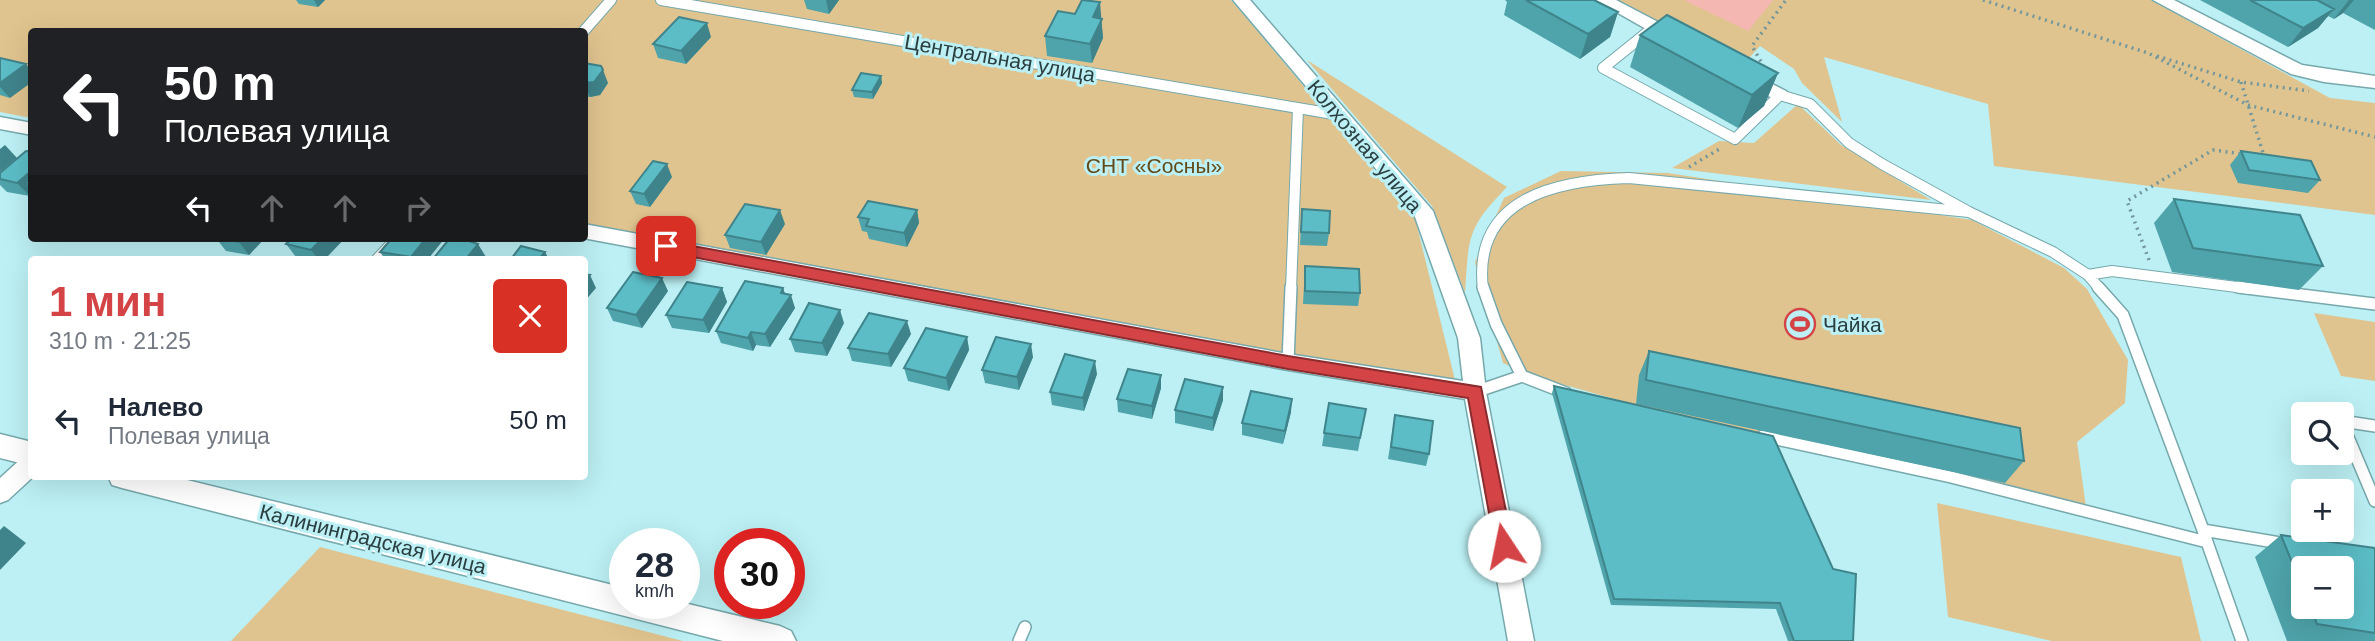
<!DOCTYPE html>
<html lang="ru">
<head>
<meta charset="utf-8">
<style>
  :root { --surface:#fff; --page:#f6f6f7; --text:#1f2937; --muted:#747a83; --accent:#d44447 }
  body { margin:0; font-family:Helvetica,sans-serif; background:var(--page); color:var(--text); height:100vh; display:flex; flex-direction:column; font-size:26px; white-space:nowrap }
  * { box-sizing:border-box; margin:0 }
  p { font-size:23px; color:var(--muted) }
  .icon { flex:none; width:38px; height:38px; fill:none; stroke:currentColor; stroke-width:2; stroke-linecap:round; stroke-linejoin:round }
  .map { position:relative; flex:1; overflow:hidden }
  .side { position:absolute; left:28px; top:256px; width:560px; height:224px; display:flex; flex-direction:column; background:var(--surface); border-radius:7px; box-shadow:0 7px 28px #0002 }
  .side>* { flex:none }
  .banner { position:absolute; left:28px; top:28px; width:560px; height:214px; border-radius:7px; box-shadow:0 7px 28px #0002; background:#202124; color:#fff; overflow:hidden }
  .tools { position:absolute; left:2291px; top:402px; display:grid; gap:14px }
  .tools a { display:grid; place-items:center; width:63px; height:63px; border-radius:7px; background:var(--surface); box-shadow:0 7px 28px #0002; font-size:35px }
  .speed { position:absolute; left:609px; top:528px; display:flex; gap:14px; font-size:35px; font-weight:700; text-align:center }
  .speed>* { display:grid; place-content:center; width:91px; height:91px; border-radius:50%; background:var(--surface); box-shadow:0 7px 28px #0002; line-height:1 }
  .speed small { font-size:18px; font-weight:400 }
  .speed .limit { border:10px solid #d22; background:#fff; color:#111 }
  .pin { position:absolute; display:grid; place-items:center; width:60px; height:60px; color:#fff; margin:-30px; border-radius:14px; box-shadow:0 4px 10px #0006 }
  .me { position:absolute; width:77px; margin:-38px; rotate:349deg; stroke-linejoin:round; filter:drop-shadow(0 0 5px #0008) }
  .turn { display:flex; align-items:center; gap:24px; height:147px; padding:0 21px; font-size:32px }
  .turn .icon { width:91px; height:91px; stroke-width:2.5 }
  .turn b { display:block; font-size:49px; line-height:60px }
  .lanes { display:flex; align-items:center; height:66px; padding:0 21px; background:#0003; justify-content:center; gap:35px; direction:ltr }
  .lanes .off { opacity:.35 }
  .round { display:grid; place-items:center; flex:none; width:74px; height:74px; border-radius:7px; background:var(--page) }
  .head { display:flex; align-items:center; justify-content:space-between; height:119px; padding:0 21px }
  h1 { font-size:42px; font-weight:700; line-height:52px; color:var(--accent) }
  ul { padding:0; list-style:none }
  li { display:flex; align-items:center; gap:21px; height:91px; padding:0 21px }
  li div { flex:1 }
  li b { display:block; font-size:26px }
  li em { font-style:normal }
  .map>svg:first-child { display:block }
</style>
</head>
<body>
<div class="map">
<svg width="2375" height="641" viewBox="0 0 2375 641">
  <rect width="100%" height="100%" fill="#bcf0f4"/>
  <path fill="#e0c48f" d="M0,0H1231L1415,218L1456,384L1203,343L585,225L584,32H32L31,118L0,112Z
    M1618,0H2151L2330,98L2375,103V215L1994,166L1988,104L1824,57L1842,122L1802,83L1794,69L1760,46L1741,67Z
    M1307,60L1507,187C1466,229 1469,237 1465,293L1432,206Z
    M1798,104L1841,145L1931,200L1672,168L1719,141L1754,143Z
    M1561,171L1668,173L1972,220L2064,268L2087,289L2128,360L2125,403L2077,442L2086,507L1636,405L1529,375L1503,363L1475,262L1504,198Z
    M2314,313L2375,322V381L2341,376Z
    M1937,503L2181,557L2201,641H2052L1948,617Z
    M320,547L683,641H231Z"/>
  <path fill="#f5b7b2" d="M1684,0H1773L1748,31Z"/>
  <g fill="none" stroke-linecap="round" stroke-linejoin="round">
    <g stroke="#76a8ac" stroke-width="12">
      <path id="service-far1" d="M661,0L1339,115
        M1649,31L1603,68L1735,139L1780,95L1810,104L1849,143L1882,164L1969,212L2053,252L2088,275
        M583,32L611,0
        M377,259L397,238
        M1291,289L1298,108
        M1483,289C1472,197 1558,180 1629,178L1969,212
        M2100,289L2088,275L2112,271L2252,289"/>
    </g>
    <g stroke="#76a8ac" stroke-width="14">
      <path id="service" d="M2098,287L2123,315L2203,530L2286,544
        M2238,287L2375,304
        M1288,362L1291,287
        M1522,376L1566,393
        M1475,392L1522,376L1496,324L1483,287
        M2342,421L2375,426
        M2342,423L2375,501
        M1763,436L1951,477L2207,542L2203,530
        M2207,542L2242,641
        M1019,641L1025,627"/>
    </g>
    <g stroke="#76a8ac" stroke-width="3">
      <path id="minor" d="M1233,0H1250L1433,211L1480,338L1486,392L1534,641H1508L1465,399L1288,370L583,238L584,224L1288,354L1463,381L1458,338L1414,214Z
        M1595,0H1616L1681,34L1684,38L1675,43L1669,42Z
        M2153,0H2174L2302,65L2375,76V88L2324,82L2291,74Z
        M1747,71L1786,91L1789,95L1786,99H1774L1741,81L1738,77L1741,73Z
        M0,117L32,123V135L0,129Z
        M32,454L34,476L8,500L0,503V478L24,456Z"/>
    </g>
    <g stroke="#76a8ac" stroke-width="3">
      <path id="tertiary" d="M0,434L32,442V466L0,458Z
        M108,476H171L625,588V604L684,603L780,626L791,631L796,641H723L122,488L112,485Z"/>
    </g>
    <path stroke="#73979a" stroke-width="3.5" stroke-dasharray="2 4.5" stroke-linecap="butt" d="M1983,0L2148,53L2248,105L2375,137
      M2157,56L2241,82L2309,91
      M1764,67L1752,46L1786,0
      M2241,82L2264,156
      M1689,167L1721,148
      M2149,260L2127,201L2213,150L2242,154"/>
    <use href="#service-far1" stroke="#fff" stroke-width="10"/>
    <use href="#service" stroke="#fff" stroke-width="11"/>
    <use href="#minor" fill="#fff" fill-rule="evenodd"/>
    <use href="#tertiary" fill="#fff" fill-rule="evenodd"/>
  </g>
  <path fill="#4fa3aa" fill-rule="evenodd" d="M296,0H325L318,7L299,4Z
    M804,0H839L829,14L807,9Z
    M1505,0H1595L1618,12L1610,37L1580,59L1504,15L1507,2Z
    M2200,0H2375V30L2343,13L2334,19L2328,16L2318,28L2288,47Z
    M1101,19L1103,38L1092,63L1047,56L1045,36Z
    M1640,35L1778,73L1764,106L1738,128L1630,67Z
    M711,37L686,64L658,58L653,44Z
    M0,58L10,98L0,95Z
    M584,63L608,83L600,95L590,97L584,96Z
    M881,76L882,83L873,99L854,97L852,90Z
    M2241,151L2320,180L2308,193L2238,183L2230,165Z
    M32,152V194L30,196L7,192L0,185V173Z
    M672,177L650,207L636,204L630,191Z
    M2174,199L2323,266L2299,290L2172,272L2154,223Z
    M1302,209L1329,233L1327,246L1300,245Z
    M917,210L919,223L907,247L869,239L867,232L862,231L858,217Z
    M785,224L766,255L730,248L725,235Z
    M216,238H265L249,255L226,251Z
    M292,238H345L325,259H303L296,257L286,244Z
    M392,238H443L444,239L428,259H385L380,252Z
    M1305,266L1360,293L1358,306L1303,304Z
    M722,288L727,302L709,333L672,328L666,315Z
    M783,288L785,294L795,308L770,347L756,345L753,351L721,343L716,331Z
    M668,291L642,328L613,321L607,308Z
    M844,323L827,356L795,352L790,339Z
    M911,334L891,367L852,361L848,348Z
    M967,337L969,350L949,391L908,381L904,368Z
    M1649,351L2024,461L2005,483L1636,404L1639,375Z
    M1033,357L1019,390L985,383L982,370Z
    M1097,374L1084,411L1052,405L1050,392Z
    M1161,375V388L1152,419L1118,412L1117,399Z
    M1554,386L1853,641H1788L1776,609L1611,605L1552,393Z
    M1223,400L1213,431L1175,423V410Z
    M1329,403L1366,409L1358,451L1322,446Z
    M1291,412L1283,444L1242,435V423Z
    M1395,415L1429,454L1426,466L1388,459Z
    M2281,535L2375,548V641H2287L2255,557ZM2303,569L2342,607H2303Z"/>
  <path fill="#40848b" d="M314,0H325L318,7Z
    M826,0H839L829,14Z
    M2349,0H2354L2343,13L2334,19Z
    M1100,2L1103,38L1092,63L1090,44L1093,17Z
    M2334,9L2318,28L2288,47L2303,28Z
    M1618,12L1610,37L1580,59L1588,34Z
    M707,23L711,37L686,64L681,51Z
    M26,64L32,71V82L10,98L0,87V83Z
    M603,70L608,83L600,95L590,97L584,83Z
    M1778,73L1764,106L1738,128L1752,95Z
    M881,76L882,83L873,99L872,92Z
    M5,145L17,158L0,172V149Z
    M667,164L672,177L650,207L644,194Z
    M30,172L32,173V185L25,183L32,190V194L30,196L17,183Z
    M780,210L785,224L766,255L761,242Z
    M917,210L919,223L907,247L904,233Z
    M243,238H265L249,255L239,242Z
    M323,238H345L325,259H318L311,250Z
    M426,238H443L444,239L428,259H412L411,257Z
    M478,244L486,257L485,259H466Z
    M545,252L549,259H539Z
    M590,275L596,288L584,302V281Z
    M662,278L668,291L642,328L636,315Z
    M722,288L727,302L709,333L703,320Z
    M783,288L787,300L791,295L795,308L770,347L765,334Z
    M840,310L844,323L827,356L822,343Z
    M907,321L911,334L891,367L888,354Z
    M751,332L756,345L753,351L748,338Z
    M967,337L969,350L949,391L946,378Z
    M1031,344L1033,357L1019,390L1017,377Z
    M1095,361L1097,374L1084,411L1083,398Z
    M1161,375V388L1152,419V406Z
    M1223,387V400L1213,431V418Z
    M1292,399L1291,412L1283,444L1285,431Z
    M4,526L26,543L0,570V530Z"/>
  <path fill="#5cbdc6" stroke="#40848b" stroke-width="2" d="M1082,0L1100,2L1093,17L1102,19L1090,44L1045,36L1058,11L1075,14Z
    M1526,0H1594L1618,12L1588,34Z
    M2250,0H2317L2334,9L2303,28Z
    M1667,15L1778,73L1752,95L1640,35Z
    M679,17L707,23L681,51L653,44Z
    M0,58L26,64L0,83Z
    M584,63L601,66L603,70L594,82L584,83Z
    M861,73L881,76L872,92L852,90Z
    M26,151L32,152V172H30L17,183L0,179V173Z
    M2241,151L2311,161L2320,180L2249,170Z
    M653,161L667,164L644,194L630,191Z
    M32,178V185L25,183Z
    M2174,199L2300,215L2323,266L2193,248Z
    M868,201L917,210L904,233L866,226L869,219L858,217Z
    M745,204L780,210L761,242L725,235Z
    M1302,209L1330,211L1329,233L1301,232Z
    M217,238H243L239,242Z
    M292,238H323L311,250L286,244Z
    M392,238H426L411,257L380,252Z
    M450,238H460L478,244L466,259H433Z
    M521,246L545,252L539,259H511Z
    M1305,266L1359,269L1360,293L1305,291Z
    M633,272L662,278L636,315L607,308Z
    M584,274L590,275L584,281Z
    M745,281L783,288L781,293L791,295L765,334L751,332L748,338L716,331Z
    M687,282L722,288L703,320L666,315Z
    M809,303L840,310L822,343L790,339Z
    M869,313L907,321L888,354L848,348Z
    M926,328L967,337L946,378L904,368Z
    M996,337L1031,344L1017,377L982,370Z
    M1649,351L2020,428L2024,461L1646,380Z
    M1065,354L1095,361L1083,398L1050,392Z
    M1128,369L1161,375L1152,406L1117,399Z
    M1185,379L1223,387L1213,418L1175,410Z
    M1554,386L1773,436L1833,569L1856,574L1853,641H1794L1780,603L1614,599Z
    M1251,391L1292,399L1285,431L1242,423Z
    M1329,403L1366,409L1360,438L1324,433Z
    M1395,415L1433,421L1429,454L1391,447Z
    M2281,535L2375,548V633L2317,624L2310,607H2342V569H2303V590Z"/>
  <path fill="#d44447" stroke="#8a2c2e" stroke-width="2" d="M666,241L1288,356L1481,387L1513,546L1511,552L1504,554L1498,552L1495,546L1468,398L1288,369L666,252L658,246Z"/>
  <defs>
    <g id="stadium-ring" transform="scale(1.575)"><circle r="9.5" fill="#bcf0f4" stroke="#d44447" stroke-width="1.5"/><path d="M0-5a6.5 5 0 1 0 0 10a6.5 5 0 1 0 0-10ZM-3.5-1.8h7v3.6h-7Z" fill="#d44447"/></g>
  </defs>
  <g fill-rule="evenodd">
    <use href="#stadium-ring" x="1800" y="324"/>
  </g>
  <g text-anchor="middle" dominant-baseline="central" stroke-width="6" stroke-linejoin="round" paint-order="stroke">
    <g font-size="21" fill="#2a3e40" stroke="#bcf0f4">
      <text transform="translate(1000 58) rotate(10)">Центральная улица</text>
      <text transform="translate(1365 146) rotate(50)">Колхозная улица</text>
      <text transform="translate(373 539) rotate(14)">Калининградская улица</text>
    </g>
    <g font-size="21" fill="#614a18" stroke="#bcf0f4">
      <text x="1154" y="165">СНТ «Сосны»</text>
    </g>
    <g font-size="21" fill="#2a3e40" stroke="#bcf0f4" text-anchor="start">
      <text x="1823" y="324">Чайка</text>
    </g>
  </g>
</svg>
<div class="tools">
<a><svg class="icon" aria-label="search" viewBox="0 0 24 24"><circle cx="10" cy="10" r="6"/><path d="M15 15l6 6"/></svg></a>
<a>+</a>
<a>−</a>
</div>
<div class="speed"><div>28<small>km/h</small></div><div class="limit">30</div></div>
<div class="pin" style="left:666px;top:246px;background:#d93025"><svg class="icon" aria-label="arrive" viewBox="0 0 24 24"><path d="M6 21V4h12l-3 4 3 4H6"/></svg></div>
<svg class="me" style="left:1504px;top:546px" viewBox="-20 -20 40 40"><circle r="19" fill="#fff"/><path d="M0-13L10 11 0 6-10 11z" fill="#d44447"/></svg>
<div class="banner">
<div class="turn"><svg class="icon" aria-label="left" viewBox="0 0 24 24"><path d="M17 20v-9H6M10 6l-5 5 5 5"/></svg><div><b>50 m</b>Полевая улица</div></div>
<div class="lanes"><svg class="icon" aria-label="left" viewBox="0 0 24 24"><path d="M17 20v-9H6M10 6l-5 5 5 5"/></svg><svg class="icon off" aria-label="ahead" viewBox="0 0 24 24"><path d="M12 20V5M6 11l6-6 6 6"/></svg><svg class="icon off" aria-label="ahead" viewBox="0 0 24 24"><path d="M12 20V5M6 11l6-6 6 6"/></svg><svg class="icon off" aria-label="right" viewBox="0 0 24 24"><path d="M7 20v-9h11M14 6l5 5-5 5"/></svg></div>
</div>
<section class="side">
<div class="head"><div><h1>1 мин</h1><p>310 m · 21:25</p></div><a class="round" style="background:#d93025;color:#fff"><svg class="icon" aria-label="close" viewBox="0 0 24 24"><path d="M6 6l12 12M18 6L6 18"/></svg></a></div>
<ul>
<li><svg class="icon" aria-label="left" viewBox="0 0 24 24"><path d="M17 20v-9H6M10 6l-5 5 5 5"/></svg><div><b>Налево</b><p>Полевая улица</p></div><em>50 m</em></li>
</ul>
</section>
</div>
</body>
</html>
